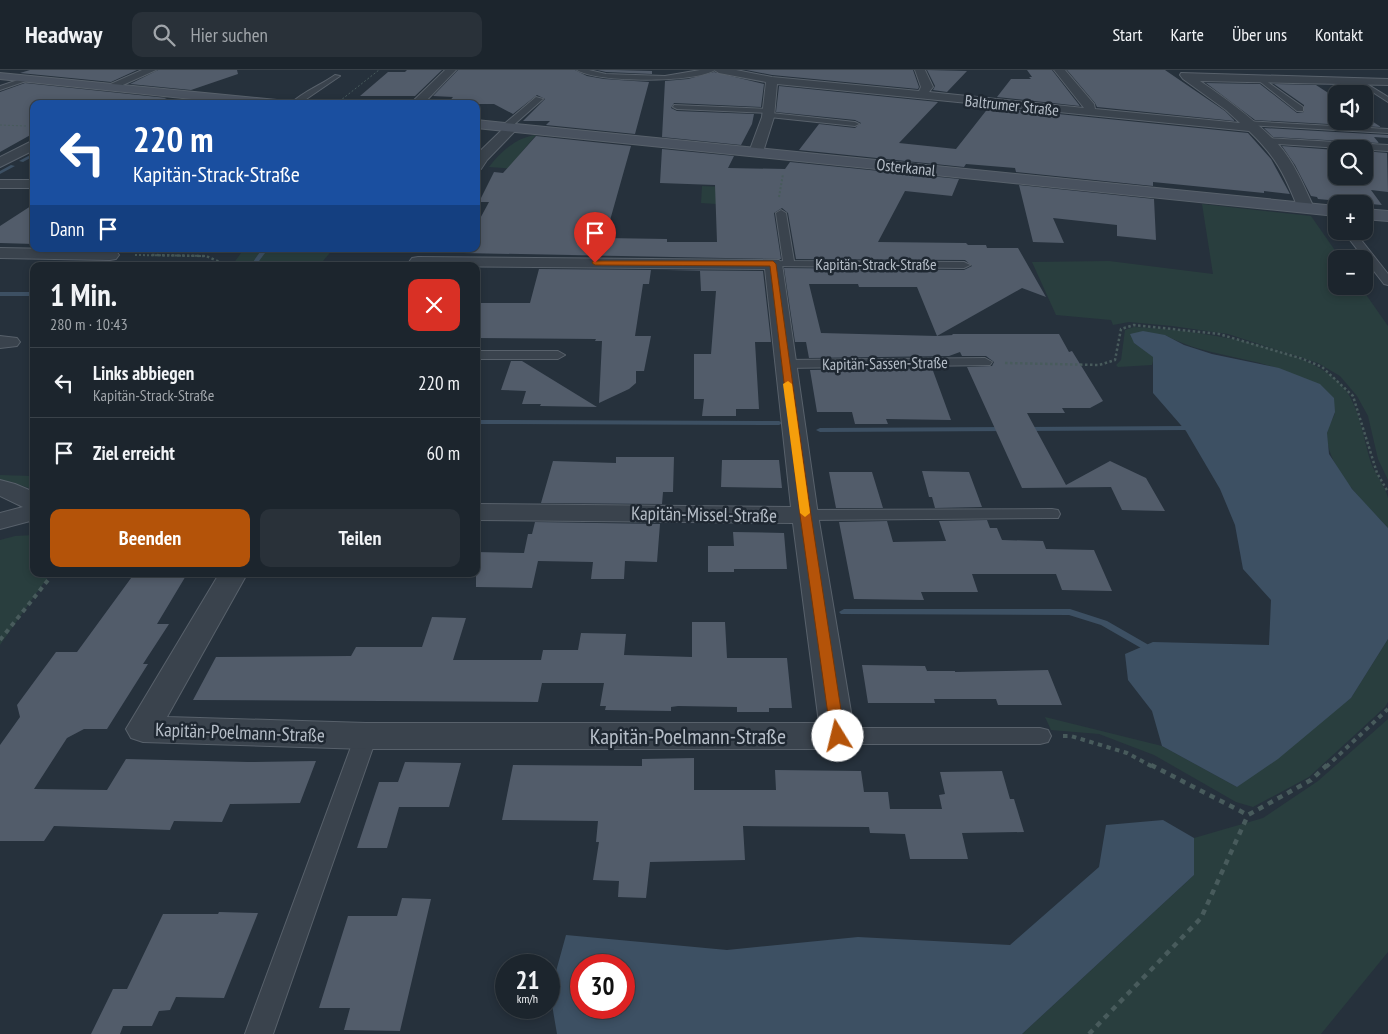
<!DOCTYPE html>
<html lang="de">
<head>
<meta charset="utf-8">
<style>
  :root { --surface:#1c252d; --page:#293139; --text:#f1f3f6; --muted:#a0a5aa; --line:#3a4249; --accent:#b45309 }
  body { margin:0; font-family:"PT Sans Narrow",sans-serif; background:var(--page); color:var(--text); height:100vh; display:flex; flex-direction:column; font-size:19px; white-space:nowrap }
  * { box-sizing:border-box; margin:0 }
  p { font-size:16px; color:var(--muted) }
  .icon { flex:none; width:28px; height:28px; fill:none; stroke:currentColor; stroke-width:2; stroke-linecap:round; stroke-linejoin:round }
  .map { position:relative; flex:1; overflow:hidden }
  .panel { position:absolute; left:30px; top:192px; width:450px; height:315px; display:flex; flex-direction:column; background:var(--surface); border-radius:10px; box-shadow:0 2px 8px #0003,0 0 0 1px var(--line) }
  .panel>* { flex:none }
  .guide { position:absolute; left:30px; top:30px; width:450px; height:152px; border-radius:10px; box-shadow:0 2px 8px #0003,0 0 0 1px var(--line); background:#1a4fa0; color:#fff; overflow:hidden }
  .buttons { position:absolute; left:1328px; top:15px; display:grid; gap:10px }
  .buttons a { display:grid; place-items:center; width:45px; height:45px; border-radius:10px; background:var(--surface); box-shadow:0 2px 8px #0003,0 0 0 1px var(--line); font-size:25px }
  .speed { position:absolute; left:495px; top:884px; display:flex; gap:10px; font-size:25px; font-weight:700; text-align:center }
  .speed>* { display:grid; place-content:center; width:65px; height:65px; border-radius:50%; background:var(--surface); box-shadow:0 2px 8px #0003,0 0 0 1px var(--line); line-height:1 }
  .speed small { font-size:12px; font-weight:400 }
  .speed .limit { border:8px solid #d22; background:#fff; color:#111 }
  .pin { position:absolute; display:grid; place-items:center; width:42px; height:42px; color:#fff; margin:-51px -21px; border-radius:50% 50% 50% 0; rotate:-45deg; box-shadow:0 0 5px #0007 }
  .pin .icon { rotate:45deg }
  .me { position:absolute; width:55px; margin:-28px; rotate:351deg; stroke-linejoin:round; filter:drop-shadow(0 0 4px #0008) }
  .turn { display:flex; align-items:center; gap:18px; height:105px; padding:0 20px; font-size:22px }
  .turn .icon { width:65px; height:65px; stroke-width:2.5 }
  .turn b { display:block; font-size:35px; line-height:42px }
  .then { display:flex; align-items:center; height:48px; padding:0 20px; background:#0003; gap:10px; font-size:19px }
  .round { display:grid; place-items:center; flex:none; width:52px; height:52px; border-radius:10px; background:var(--page) }
  .summary { display:flex; align-items:center; justify-content:space-between; height:85px; padding:0 20px }
  h1 { font-size:30px; font-weight:600; line-height:38px }
  .cta { display:flex; gap:10px; margin-top:auto; padding:10px 20px }
  .cta a { flex:1; height:58px; border-radius:10px; background:var(--accent); color:#fff; font-size:20px; font-weight:600; line-height:58px; text-align:center }
  .cta a+a { background:var(--page); color:var(--text) }
  ul { padding:0; list-style:none }
  li { display:flex; align-items:center; gap:15px; height:70px; padding:0 20px; border-top:1px solid var(--line) }
  li div { flex:1 }
  li b { display:block; font-size:19px }
  li em { font-style:normal }
  header { display:flex; align-items:center; gap:30px; box-sizing:border-box; height:70px; padding:0 25px; background:var(--surface); border-bottom:1px solid var(--line) }
  header strong { font-size:24px }
  nav { display:flex; gap:28px; margin-inline-start:auto; font-size:18px }
  .search { width:350px; height:45px; background:var(--page); display:flex; align-items:center; gap:12px; box-sizing:border-box; padding:0 18px; border-radius:10px; color:var(--muted); font-size:19px }
  .map>svg:first-child { display:block }
</style>
</head>
<body>
<header>
<strong>Headway</strong>
<div class="search"><svg class="icon" aria-label="search" viewBox="0 0 24 24"><circle cx="10" cy="10" r="6"/><path d="M15 15l6 6"/></svg>Hier suchen</div>
<nav><a>Start</a><a>Karte</a><a>Über uns</a><a>Kontakt</a></nav>
</header>
<div class="map">
<svg width="1388" height="964" viewBox="0 0 1388 964">
  <rect width="100%" height="100%" fill="#26313c"/>
  <path fill="#293e3e" d="M536,65L520,84V88L515,99L489,97C500,82 517,67 536,65Z
    M702,116L773,119L760,137L701,133Z
    M1202,134L1311,146L1341,189H1336V216H1360L1388,256V410L1378,389L1368,346L1357,326L1340,306L1318,293L1228,264L1172,256L1129,252L1113,255L1111,250L1056,245L1032,192L1109,191L1213,204Z
    M244,179H333L319,196H236L233,194Z
    M1134,257C1187,259 1321,275 1349,325C1360,344 1364,369 1370,390C1374,403 1386,417 1388,428C1388,437 1388,449 1388,458C1367,435 1326,398 1327,364C1327,358 1333,349 1335,343C1323,333 1288,302 1277,298C1237,285 1203,285 1165,265L1134,273L1154,287L1152,295L1118,297L1116,295L1121,290L1125,260Z
    M0,405L32,406L34,420L12,412L0,411Z
    M34,465V504H50L0,575V470L15,466Z
    M1388,569V632L1385,637L1309,707L1253,737L1236,732L1154,685L1099,664L1051,660L1045,647L1162,676L1237,717L1351,628Z
    M1388,649V882L1321,964H1022L1194,805V768L1263,748L1318,711Z"/>
  <path fill="#3d5063" fill-rule="evenodd" d="M1143,261L1165,265L1184,275L1212,284L1279,298L1320,314L1334,328L1335,342L1327,363L1329,384L1352,419L1388,458V569L1351,628L1278,689L1237,717L1162,676L1152,641L1128,610L1125,584L1153,572L1269,575L1271,530L1243,499L1235,455L1220,419L1186,361L1153,323V287L1134,273L1130,264Z
    M1163,750L1194,768V805L1022,964H557L550,923L566,865L727,880L858,867L1010,875L1099,797L1106,755ZM581,895H624V938H581Z"/>
  <g fill="none" stroke-linecap="round" stroke-linejoin="round">
    <path fill="#3d5063" fill-rule="evenodd" d="M34,83V86L23,92L19,91Z
      M11,95L15,96L0,104V101Z
      M262,179H268L259,191L268,196H261L253,192Z
      M0,222H34V226H0Z
      M476,350L779,351L783,353L779,355L479,354H476Z
      M1183,356H1186V360L1025,361L1021,359L1025,357Z
      M1007,357L1011,359L1010,361L820,362L816,360L820,358Z
      M844,539H1070L1107,551L1147,574L1149,576L1147,578H1141L1101,555L1069,545L841,544L839,542Z"/>
  </g>
  <path fill="#525c6a" fill-rule="evenodd" d="M30,0H137L111,12L20,3Z
    M158,0H237L238,4L191,20L130,14Z
    M407,0H442L415,26H360L388,2H405Z
    M458,0H575L587,6L604,9L649,12L635,64L546,55L550,51H523L545,29L537,25L513,44L494,34H447L453,27L433,26Z
    M597,0H615L652,1V4L606,2Z
    M746,0H913L919,17L918,19L772,5Z
    M927,0L967,1L947,22L933,20L935,16Z
    M1027,0H1052L1080,36L997,27L1011,9H1031L1029,7H1032Z
    M1067,0H1165L1225,41L1235,51L1097,37L1095,33Z
    M714,2L764,14L761,37L674,33L671,38L677,41L754,44L752,54L741,75L662,67L665,11L688,9Z
    M25,13L167,28L151,34H34V63L0,82V22Z
    M1206,13L1260,14L1297,43L1304,42V35L1274,14L1316,15L1336,28V51H1364V46L1381,57L1255,50Z
    M779,16L938,32L899,73L956,79L989,37L1248,63L1271,89L1290,124L1264,121V123L1153,112V116L1016,102L1015,98L966,94L964,97L799,80L819,54L855,58L861,53L855,50L776,42Z
    M1264,58L1388,65V68L1374,67L1379,73L1273,67Z
    M536,66L631,76L605,168L667,169V172H717L715,115L660,113L662,79L734,86L728,98L785,99L790,92L959,109L952,126L905,121L878,172L966,173L968,175H986L987,178H1018L1046,227L1022,218L937,266L953,265L952,264H1059L1069,282L1072,281L1103,331L1090,338H1062L1065,343H1027L1066,415L1110,391L1146,408L1165,441L1122,440L1111,417L1022,418L967,297L992,296L994,292L986,286H962L960,282L949,286L809,288L806,272H795L784,198L964,200L972,196L965,190L796,189L788,143L782,138L774,143L781,189L463,183L465,179H476V156L489,132H479L494,102L503,103ZM809,214H858L859,217H917L937,266L821,263Z
    M1282,76L1336,80V106H1364V81L1387,83L1388,122L1371,120L1382,135L1318,129L1317,127L1311,126L1295,95Z
    M1019,115L1154,129L1156,170L1117,166V155L1053,148L1064,173L1033,172Z
    M34,134V174L0,173V156Z
    M539,199L651,200L649,214H643L635,266H651L644,301H636V313L629,319L599,333L602,271H595L596,269L476,268V233H530Z
    M666,200L763,201L771,272H755L759,339H736V346H702L704,329H694V284H711L716,221H701L700,201Z
    M511,291H522L597,337L540,336L541,334H522L526,321L501,320Z
    M932,298L951,350L886,349L888,354H855L852,342H817L810,300Z
    M616,387H674L673,422H663L662,434L541,433L553,391L616,393Z
    M722,390H779L782,418L721,417Z
    M922,401L969,402L982,437L935,438L932,427H929Z
    M829,402H872L883,438H836Z
    M987,450L990,458H997L1002,470L1043,471L1046,479L1094,480L1112,521L1062,520L1056,504H972L978,522H921L924,530L854,529L839,452L887,451L893,472L946,471L939,451Z
    M535,452L660,454L657,492L625,491L624,509H591L593,492L538,491L532,518L476,517V482L524,483L528,464H532Z
    M733,462L784,463L787,499H734V502H708V476H734Z
    M134,504H187L157,554H169L143,594H148L107,659H84L67,668L34,719L107,720L126,689L248,692L316,691L300,733L230,734L222,752L174,751L170,760L54,756L44,771H0V675L20,647L17,635L56,582H77Z
    M432,547L466,548L453,590H541L543,580H578L581,563L626,564L624,585L692,587V552H725L727,588H787L792,638H769V642H737V637L678,636L671,637V641L605,640L606,636H600L604,613H542L538,632L193,630L216,587L351,586L356,577H422Z
    M862,595L925,596L927,601H955V602L1048,600L1062,635H998L996,629H934L935,633H868Z
    M694,688V720H776L775,700L861,701L864,722H888L890,739H942L939,725L945,724L940,702L1002,701L1010,729H1014L1024,762L962,763L968,789H910L905,764L870,763L869,757L743,756L745,790L650,792L646,828L618,827L619,811L593,810L599,772H596L598,751L502,750L513,695L642,696V689Z
    M405,692L461,693L449,737H399L387,778H357L379,712H398Z
    M402,828L431,829L400,961L344,960L350,938H319L348,846H397Z
    M219,842L258,843L224,928L176,927L170,940L159,941L152,956H123L120,964H91L113,919H127L163,844H218Z"/>
  <g fill="none" stroke-linecap="round" stroke-linejoin="round">
    <g stroke="#58616b" stroke-width="2">
      <path id="lane" d="M577,0H589L606,4L665,6L700,0H715C695,13 597,13 577,0Z
        M335,5L340,6L299,34H290C304,21 321,15 335,5Z
        M27,7L31,9L29,10L0,20V16Z
        M1258,8H1262L1303,37V41H1297L1258,10Z
        M1359,9L1388,27V32L1357,12L1355,11Z
        M536,27L543,29L509,59H503V55Z
        M674,35L769,39L773,41L771,43L855,52L859,54L855,56L769,47L765,45L767,43L677,39L673,37Z
        M1244,51L1388,59V63L1247,55H1244Z
        M1265,68L1388,75V81L1262,73L1261,71Z
        M781,140L786,143L794,191L964,192L970,195L964,198L769,196L767,194L769,192L783,191L776,143Z
        M1343,161H1354L1388,204V215L1384,214Z
        M476,281H558L565,285L558,289H476Z
        M985,288L992,292L990,295L785,298L778,294L785,290Z
        M1052,439L1058,440L1060,444L1058,448L805,450L799,449L797,445L799,441L805,440Z
        M366,658L374,660L377,666L273,964H245L355,666L358,660Z
        M838,658H1040L1048,660L1051,666L1048,672L1040,674H838L830,672L827,666L830,660Z"/>
    </g>
    <g stroke="#58616b" stroke-width="2">
      <path id="street" d="M142,0H156L114,19L110,20L104,17Z
        M445,0H456L423,34H410Z
        M714,0H736L772,7L919,21L921,17L915,0H925L933,17L929,22L1084,38L1054,0H1065L1094,34L1095,39L1240,53L1226,40L1183,9L1180,5L1181,3L1388,9V15L1200,11C1228,30 1255,50 1278,74C1294,92 1304,116 1314,138L1311,141H1301L1298,138C1284,103 1276,87 1249,61L777,14L774,47L763,82L756,86L749,82L762,47L766,12L719,3Z
        M512,53L518,57L516,60L487,90L481,99L476,100V85L508,54Z
        M34,70V80L0,97V87Z
        M0,110H34V118H0Z
        M0,178L110,180L116,181L119,185L116,189L110,190L0,188Z
        M418,187L779,190L782,194L818,445L855,666L850,675L838,679H366L143,672L131,668L126,659L219,504H247L167,647L366,653H819L793,453L476,450V434L791,437L765,199L412,196L409,192L412,188Z
        M0,266L17,268L20,272L17,276L0,278Z
        M0,410L15,414L34,422V450L0,459V443L23,437L0,426Z"/>
    </g>
    <g stroke="#58616b" stroke-width="2">
      <path id="secondary" d="M0,3L277,30L283,34H240L0,9Z
        M476,50L1336,136V146L476,58Z
        M1364,139L1388,141V151L1364,149Z"/>
    </g>
    <path stroke="#485b5c" stroke-width="1" stroke-dasharray="2 2" stroke-linecap="butt" d="M336,34L379,0
      M0,55L26,56"/>
    <path stroke="#485b5c" stroke-width="2" stroke-dasharray="2 2" stroke-linecap="butt" d="M779,127L783,104
      M135,185L207,186"/>
    <path stroke="#485b5c" stroke-width="2.5" stroke-dasharray="2.5 2.5" stroke-linecap="butt" d="M152,185L206,186L229,196
      M1005,293L1099,295L1115,290L1121,259L1134,255L1219,264L1303,289L1322,297L1353,326L1377,403L1388,422"/>
    <path stroke="#485b5c" stroke-width="4" stroke-dasharray="4.5 4.5" stroke-linecap="butt" d="M0,570L53,504
      M1063,666H1071L1127,683L1153,697
      M1326,697L1388,639"/>
    <path stroke="#485b5c" stroke-width="4.5" stroke-dasharray="5.5 5.5" stroke-linecap="butt" d="M1151,695L1248,745L1311,710L1327,695
      M1089,964L1201,848L1248,745"/>
    <use href="#lane" fill="#3a434d" fill-rule="evenodd"/>
    <use href="#street" fill="#3a434d" fill-rule="evenodd"/>
    <use href="#secondary" fill="#49525f" fill-rule="evenodd"/>
  </g>
  <path fill="#b45309" stroke="#753606" d="M593,191H773L776,194L811,445L845,666L843,670L838,671L833,670L831,666L800,445L770,196L595,195L592,193Z"/>
  <path fill="#f59e0b" d="M788,311L792,314L810,443L805,447L800,443L783,314Z"/>
  <g text-anchor="middle" dominant-baseline="central" stroke-width="5" stroke-linejoin="round" paint-order="stroke">
    <g font-size="16" fill="#b6bec8" stroke="#1f2832">
      <text transform="translate(1012 35) rotate(6)">Baltrumer Straße</text>
      <text transform="translate(906 97) rotate(6)">Osterkanal</text>
      <text x="876" y="194">Kapitän-Strack-Straße</text>
      <text transform="translate(885 293) rotate(-1)">Kapitän-Sassen-Straße</text>
    </g>
    <g font-size="19" fill="#b6bec8" stroke="#1f2832">
      <text transform="translate(704 444) rotate(1)">Kapitän-Missel-Straße</text>
      <text transform="translate(240 662) rotate(2)">Kapitän-Poelmann-Straße</text>
    </g>
    <g font-size="22" fill="#b6bec8" stroke="#1f2832">
      <text x="688" y="666">Kapitän-Poelmann-Straße</text>
    </g>
  </g>
</svg>
<div class="buttons">
<a><svg class="icon" aria-label="sound" viewBox="0 0 24 24"><path d="M4 9h4l5-4v14l-5-4H4zM17 9q2 3 0 6"/></svg></a>
<a><svg class="icon" aria-label="search" viewBox="0 0 24 24"><circle cx="10" cy="10" r="6"/><path d="M15 15l6 6"/></svg></a>
<a>+</a>
<a>−</a>
</div>
<div class="speed"><div>21<small>km/h</small></div><div class="limit">30</div></div>
<div class="pin" style="left:595px;top:193px;background:#d93025"><svg class="icon" aria-label="arrive" viewBox="0 0 24 24"><path d="M6 21V4h12l-3 4 3 4H6"/></svg></div>
<svg class="me" style="left:838px;top:666px" viewBox="-20 -20 40 40"><circle r="19" fill="#fff"/><path d="M0-13L10 11 0 6-10 11z" fill="#b45309"/></svg>
<div class="guide">
<div class="turn"><svg class="icon" aria-label="left" viewBox="0 0 24 24"><path d="M17 20v-9H6M10 6l-5 5 5 5"/></svg><div><b>220 m</b>Kapitän-Strack-Straße</div></div>
<div class="then">Dann<svg class="icon" aria-label="arrive" viewBox="0 0 24 24"><path d="M6 21V4h12l-3 4 3 4H6"/></svg></div>
</div>
<section class="panel">
<div class="summary"><div><h1>1 Min.</h1><p>280 m · 10:43</p></div><a class="round" style="background:#d93025;color:#fff"><svg class="icon" aria-label="close" viewBox="0 0 24 24"><path d="M6 6l12 12M18 6L6 18"/></svg></a></div>
<ul>
<li><svg class="icon" aria-label="left" viewBox="0 0 24 24"><path d="M17 20v-9H6M10 6l-5 5 5 5"/></svg><div><b>Links abbiegen</b><p>Kapitän-Strack-Straße</p></div><em>220 m</em></li>
<li><svg class="icon" aria-label="arrive" viewBox="0 0 24 24"><path d="M6 21V4h12l-3 4 3 4H6"/></svg><div><b>Ziel erreicht</b></div><em>60 m</em></li>
</ul>
<div class="cta"><a>Beenden</a><a>Teilen</a></div>
</section>
</div>
</body>
</html>
